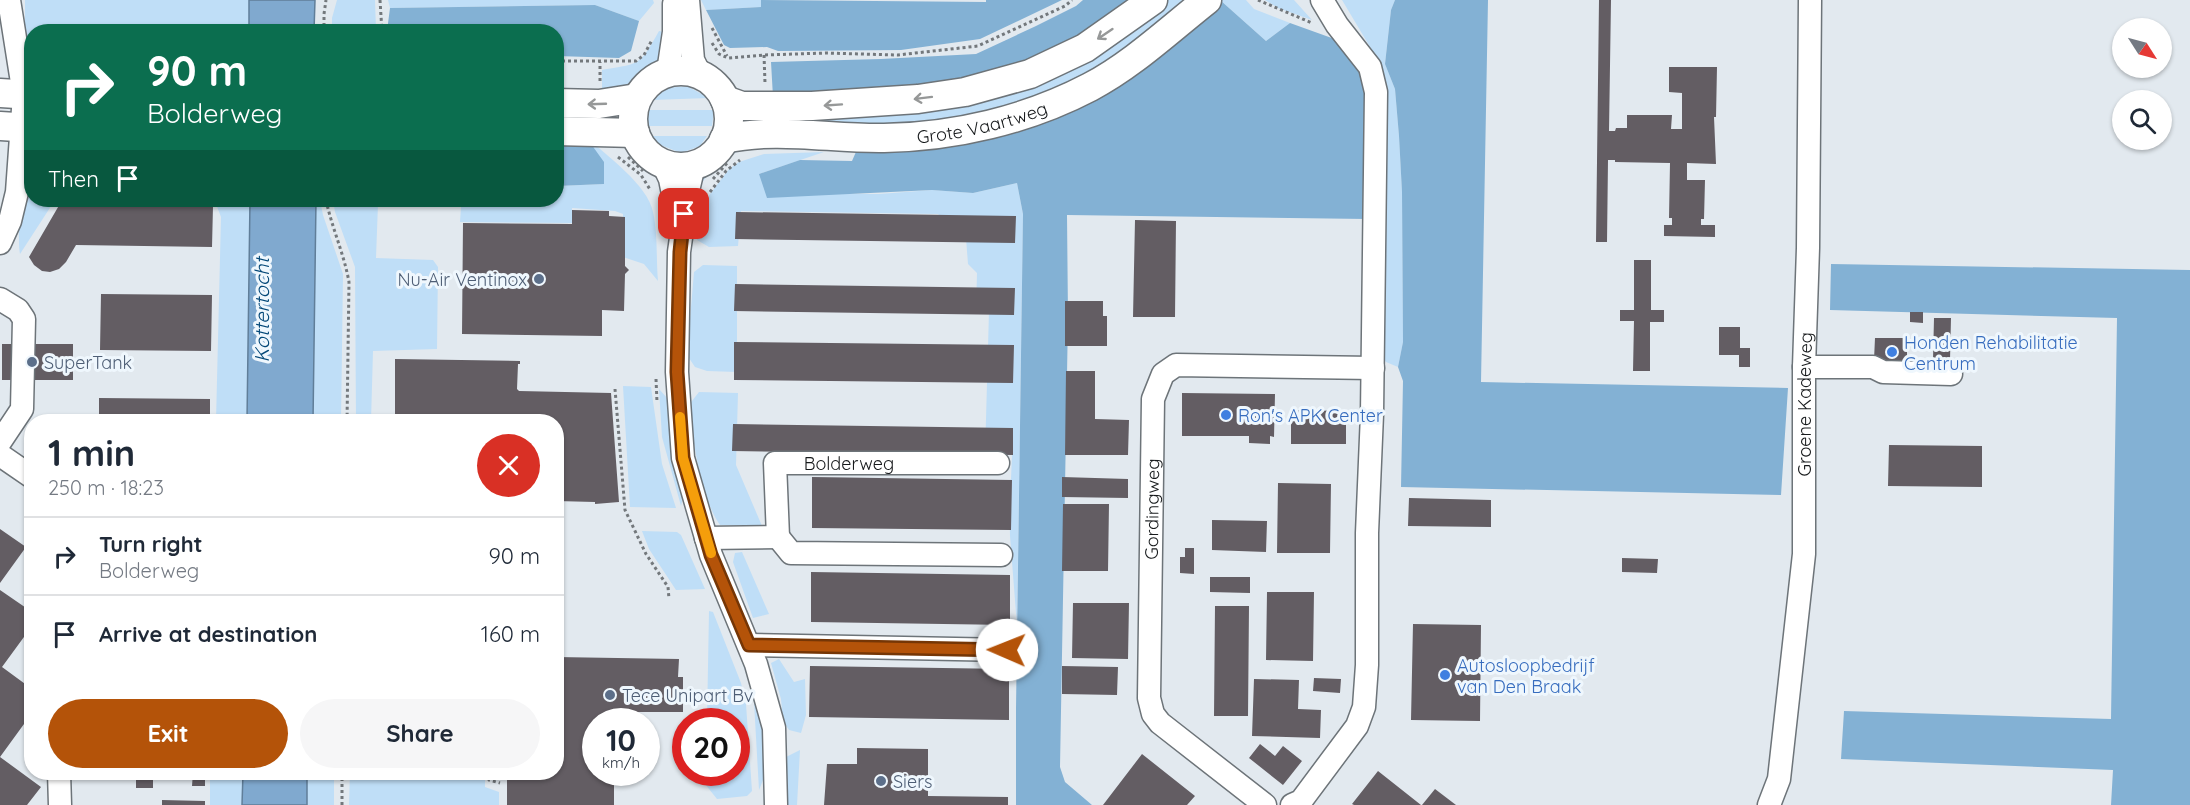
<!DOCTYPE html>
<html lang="en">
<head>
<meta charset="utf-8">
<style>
  :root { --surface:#fff; --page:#f6f6f7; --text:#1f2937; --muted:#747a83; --line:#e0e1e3; --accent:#b45309 }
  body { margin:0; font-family:Quicksand,sans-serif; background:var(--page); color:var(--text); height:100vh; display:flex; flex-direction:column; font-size:22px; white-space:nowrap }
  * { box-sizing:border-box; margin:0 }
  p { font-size:20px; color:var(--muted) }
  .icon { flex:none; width:33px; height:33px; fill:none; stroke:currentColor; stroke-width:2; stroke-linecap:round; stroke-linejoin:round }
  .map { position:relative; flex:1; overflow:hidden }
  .drawer { position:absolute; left:24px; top:414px; width:540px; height:366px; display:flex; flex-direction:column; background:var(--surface); border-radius:24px; box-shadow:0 2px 4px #0004 }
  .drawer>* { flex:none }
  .hud { position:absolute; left:24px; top:24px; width:540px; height:183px; border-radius:24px; box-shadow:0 2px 4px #0004; background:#0b6e4f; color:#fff; overflow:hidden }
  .needle { width:39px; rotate:126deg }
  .fabs { position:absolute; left:2112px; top:18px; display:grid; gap:12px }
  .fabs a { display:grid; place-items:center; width:60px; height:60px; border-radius:50%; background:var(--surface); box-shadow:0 2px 4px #0004; font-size:30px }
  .speed { position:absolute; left:582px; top:708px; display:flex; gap:12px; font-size:30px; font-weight:700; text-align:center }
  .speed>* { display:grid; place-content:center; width:78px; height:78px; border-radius:50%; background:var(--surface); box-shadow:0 2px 4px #0004; line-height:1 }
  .speed small { font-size:15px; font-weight:400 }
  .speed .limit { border:9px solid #d22; background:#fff; color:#111 }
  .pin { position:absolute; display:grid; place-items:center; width:51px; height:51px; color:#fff; margin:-26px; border-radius:12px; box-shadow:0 3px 9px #0006 }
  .me { position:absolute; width:66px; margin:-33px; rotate:271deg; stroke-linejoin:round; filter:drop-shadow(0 0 4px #0008) }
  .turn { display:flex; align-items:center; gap:21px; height:126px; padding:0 24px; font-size:27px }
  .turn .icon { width:78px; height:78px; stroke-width:2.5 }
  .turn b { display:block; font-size:42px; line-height:51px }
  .then { display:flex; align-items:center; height:57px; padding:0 24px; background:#0003; gap:12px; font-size:22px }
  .round { display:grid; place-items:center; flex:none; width:63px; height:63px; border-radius:32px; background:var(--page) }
  .head { display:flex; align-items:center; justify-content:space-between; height:102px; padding:0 24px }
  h1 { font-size:36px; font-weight:700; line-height:45px }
  .action { display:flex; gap:12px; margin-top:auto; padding:12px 24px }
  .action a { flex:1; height:69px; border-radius:36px; background:var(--accent); color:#fff; font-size:24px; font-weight:700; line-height:69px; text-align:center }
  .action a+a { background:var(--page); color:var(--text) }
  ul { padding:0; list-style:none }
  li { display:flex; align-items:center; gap:18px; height:78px; padding:0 24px; border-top:2px solid var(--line) }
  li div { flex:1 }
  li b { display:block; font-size:22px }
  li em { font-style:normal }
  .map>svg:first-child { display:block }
</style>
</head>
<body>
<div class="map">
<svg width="2190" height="805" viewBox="0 0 2190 805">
  <rect width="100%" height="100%" fill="#e2e9ef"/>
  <path fill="#bfdef7" d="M25,0H249V29L251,31L32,32L31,59L25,51Z
    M337,0H375L376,31H332V18Z
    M388,0H653L654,3L639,21L595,5L390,8Z
    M701,0H761V7L706,10Z
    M1166,0H1188L1159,25L1084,77L997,112L916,126L770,127Z
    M1220,0H1246L1254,9L1290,23L1266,41Z
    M1265,0H1294L1312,20L1278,8Z
    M1342,0H1395L1391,10L1385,64L1395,89L1399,136L1402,192L1403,342L1398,367L1386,362L1380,355L1379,62Z
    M659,31L664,32L662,50L657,64L641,76L631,87L602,97V70C642,63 639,66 659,31Z
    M687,86L709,98L652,100L667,88Z
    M648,110H714L712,126H647L644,118Z
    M653,136H707L700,146L681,153L653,142Z
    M586,137C606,155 648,185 653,212C658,234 656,259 658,281L644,264L623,257V214L615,211L572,208V223L460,222L461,207L378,204L376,258L433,260L438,267L437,349L373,351L371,421H356L355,267L335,212L333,200H556L557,186L604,184Z
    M754,143C727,156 712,166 695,193L697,173L712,164L726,149Z
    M824,152L759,174L828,194H879L932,190L973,193L1017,183L1023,214L1017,626L1010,536L1009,481L1011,479L1012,455H985L989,311L976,312L977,273L968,264L966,238L938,214L741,211L738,246L709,247L697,240L696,233L701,232L703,206L710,194L729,169L739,162L764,154Z
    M31,157L32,200H55L20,254C16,234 24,176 31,157Z
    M109,200H250L247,421H216L221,217L216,204Z
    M316,200H320L323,215L343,274L341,421H313Z
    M703,265L737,266V372L707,371L695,367L687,355L694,272Z
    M623,386L651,387L662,464L676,508L630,507Z
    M659,389L668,399L684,493L681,506L662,437Z
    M699,392L738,393L736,465L762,526L720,525C701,499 693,438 688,406Z
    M642,531L677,532L681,535L705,589L676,590L649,549Z
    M742,552L769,614L753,618L733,562L735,553Z
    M709,611L713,612L741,683L746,704L752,791L747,796L717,799L705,784V773L736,772V722L707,721Z
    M724,612L732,619L763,715V780L759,790L754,702L750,684Z
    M779,659L794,682L805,679L806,715L801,733L789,730L783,721L781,699L771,663Z
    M800,750L797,805H786L784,758Z
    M210,773H243L242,805H210Z
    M307,773H334V805H307Z
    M350,773H485V787L499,792V805H349Z"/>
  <path fill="#83b1d4" d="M761,0L986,2V0H1062L980,39L901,50L778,51L767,47L730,48L724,45L706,10L761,7Z
    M1083,0H1134L1042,61L982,79L773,97L771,62L881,59L976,54L1036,26L1076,6Z
    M1220,0L1266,41L1290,23L1340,41L1358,68L1364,89L1367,122V219L1067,215L1068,318L1060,767L1065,782L1092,805H1016V708L1023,214L1017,183L973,193L932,190L767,198L759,174L800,160L852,161L859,145L983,137Z
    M1395,0H1488L1481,382L1788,388L1781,495L1401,487L1403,381L1398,367L1403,342L1402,192L1399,136L1395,89L1385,64L1391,10Z
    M595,5L639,21L631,51L619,58L557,56L556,32L387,31L390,8Z
    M586,137L604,162V184L557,186L556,138Z
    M1831,264L2190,270V805H2111L2113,770L1841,759L1844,711L2111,719L2117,318L1830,310Z"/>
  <path fill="#80a9cf" stroke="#607e99" stroke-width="1.5" d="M249,0H315L314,31H251L249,29Z
    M250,200H316L313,421H247Z
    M243,773H307V805H242Z"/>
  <path fill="#635d63" d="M1599,0H1611L1609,131H1615L1616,128H1627V115H1672L1671,129H1682V93L1669,92V67H1717L1716,117H1714L1716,164L1687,163V180H1705L1704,219H1701V225H1715V237L1664,236V225H1672V218H1669L1670,163L1615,162V160H1608L1607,242H1596Z
    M61,202L213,206L212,247L76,245L66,262L59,269L50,272L42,271L34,265L29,257Z
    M572,210L609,211V216L625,217V266L629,270L625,274L624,311L602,310V336L462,334L463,223L572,224Z
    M736,212L1016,216L1015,243L735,239Z
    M1135,220L1176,221L1175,317H1133Z
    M1634,260H1651V310H1664V322H1650V371H1633L1634,321H1620V310H1634Z
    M735,284L1015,288L1014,315L734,311Z
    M101,294L212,295L211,351L100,350Z
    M1065,301H1103V316H1107V346H1065Z
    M1910,312H1923V323L1910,322Z
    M1934,318H1951L1950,360H1955V369H1928V360H1933Z
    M1719,327H1740V348H1750V367H1739V355H1719Z
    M1875,338H1907V360H1913L1912,369H1895V361L1874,360Z
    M734,342L1014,345L1013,383L734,380Z
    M2,344H73V380H2Z
    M395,359L520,361V364H518L517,389L519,391L611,393L619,502L595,504V502L556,501V422H395Z
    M1066,371H1095V419L1129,420L1128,455H1065Z
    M1182,393L1275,394L1274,437L1270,436V444L1249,443V436H1182Z
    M99,398L210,399V422H99Z
    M1291,410L1346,411V444H1291Z
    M733,424L1013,428V455L732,451Z
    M1889,445L1982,446V487L1888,486Z
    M812,477L1012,480L1011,530L812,528Z
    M1062,477L1128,479V498L1062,497Z
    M1278,483L1331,484L1330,553H1277Z
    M1409,498L1491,500V527L1408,526Z
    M1063,504H1109L1108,571H1062Z
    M1212,520L1267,521L1266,552L1212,550Z
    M0,529L26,547L0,583Z
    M1185,548H1194V574L1180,573V557H1185Z
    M1622,558L1658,559L1657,573L1622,572Z
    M811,572L1010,575V625L811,622Z
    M1210,577H1250V593L1210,592Z
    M0,590L32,612V626L2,667L32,689V713L0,757Z
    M1267,592H1314L1313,661L1266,660Z
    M1073,603H1129L1128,659L1072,658Z
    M1215,606H1249L1248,716H1214Z
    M1413,624L1481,625L1480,721L1411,720Z
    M556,657L679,659L678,677H683V712H625V722H596V772H614V805H507V772H556Z
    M810,666L1009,669V720L809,717Z
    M1062,666L1118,667L1117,695L1062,694Z
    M1314,678L1341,679L1340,693L1313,691Z
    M1254,679L1299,680L1298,709L1321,710L1320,738L1252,736Z
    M1260,744L1275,756L1283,746L1302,761L1283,785L1249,758Z
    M857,748L928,749V796L1008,797V805H824L827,764H857Z
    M1142,754L1195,796L1187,805H1103Z
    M0,757L41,787L27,805H0Z
    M1378,771L1421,805H1354L1352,804Z
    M193,772H205V786H192Z
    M136,777H153V788H136Z
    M1435,789L1456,805H1422Z
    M162,800L205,801V805H162Z"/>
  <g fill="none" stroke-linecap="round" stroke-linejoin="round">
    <g stroke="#6d7479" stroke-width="25">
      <g id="minor">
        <path d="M688,0L693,60L700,74"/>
        <path d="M668,72L674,32V4"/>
        <path d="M663,164L670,179L678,219"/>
        <path d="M694,165L687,195L679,252L677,372L683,458L711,555L756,664L774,728L776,805"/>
        <path d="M0,243L10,221L17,192L24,95L9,0"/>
        <path d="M0,299L18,310L24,319L22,409L0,442"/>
        <path d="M1804,367H1873L1883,372L1951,374"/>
        <path d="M0,455L32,477"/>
        <path d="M778,537L791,553L1001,555"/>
        <path id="s1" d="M706,538L778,537L775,463H998"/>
        <path d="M749,645L1007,650"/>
        <path d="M59,772L60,805"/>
        <path id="s2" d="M1265,805L1160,723L1153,714L1149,698L1153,399L1163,374L1176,365L1373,368"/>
        <path d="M1292,805L1301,801L1357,726L1364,707L1367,665V533L1372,414L1376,92L1370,67L1337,25L1322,0"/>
        <path id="s3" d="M1769,805L1779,779L1804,554V367L1808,248L1810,0"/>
      </g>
    </g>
    <g stroke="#6d7479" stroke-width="31">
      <g id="major">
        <circle cx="681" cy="119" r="48"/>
        <path d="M0,93L32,95"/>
        <path d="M725,100L742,106H812L918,99L965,92L1030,74L1085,48L1153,0"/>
        <path d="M556,103L599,104L637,98"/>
        <path d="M0,126L32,128"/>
        <path d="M556,131L635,133"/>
        <path id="s4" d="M724,139C777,127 831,139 884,138C954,137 1027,120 1090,87C1132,65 1169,30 1207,0"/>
      </g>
    </g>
    <path stroke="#73787c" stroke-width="3" stroke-dasharray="3 3" stroke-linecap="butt" d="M380,0L382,32
      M1258,0L1312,23
      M712,28L727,56
      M324,32V14L326,0
      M712,43L719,54L728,58L764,55L826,53L898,55L978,46L1065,6L1072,0
      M764,55L765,83
      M556,61H636L644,55L652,40
      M600,81V62
      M618,157L641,175L651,191
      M628,157L643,171
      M713,179L728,162
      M710,192L726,171L740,160
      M326,200C332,228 344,254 349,282L347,422
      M656,379L657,402
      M615,389L625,510L646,554L668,587L669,599
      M489,772V780L500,783
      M342,805V772"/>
    <use href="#minor" stroke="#fff" stroke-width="22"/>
    <use href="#major" stroke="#fff" stroke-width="28"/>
  </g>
  <defs><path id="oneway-shaft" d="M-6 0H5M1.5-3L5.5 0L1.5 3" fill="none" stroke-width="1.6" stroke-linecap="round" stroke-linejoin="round" transform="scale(1.5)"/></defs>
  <g stroke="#969898">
    <use href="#oneway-shaft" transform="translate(1105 34) rotate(146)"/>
    <use href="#oneway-shaft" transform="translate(923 98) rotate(173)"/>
    <use href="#oneway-shaft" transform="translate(597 104) rotate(178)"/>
    <use href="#oneway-shaft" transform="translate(833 105) rotate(176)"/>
  </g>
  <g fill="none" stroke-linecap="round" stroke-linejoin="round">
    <g stroke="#753606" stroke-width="15">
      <path id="route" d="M684,214L680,252L677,372L683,458L711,555L749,645L1007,650"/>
    </g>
    <use href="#route" stroke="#b45309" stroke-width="10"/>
    <path stroke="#f59e0b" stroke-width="10" d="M680,417L683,458L711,553"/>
  </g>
  <g fill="#5c6f8a" stroke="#eff7fd" stroke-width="2">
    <circle cx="539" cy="279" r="6"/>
    <circle cx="32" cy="362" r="6"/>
    <circle cx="610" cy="695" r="6"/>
    <circle cx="881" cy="781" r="6"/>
  </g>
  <g fill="#3f7fe0" stroke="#eff7fd" stroke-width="2">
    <circle cx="1892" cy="352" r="6"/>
    <circle cx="1226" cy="415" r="6"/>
    <circle cx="1445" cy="675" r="6"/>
  </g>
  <g text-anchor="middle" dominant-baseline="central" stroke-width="6" stroke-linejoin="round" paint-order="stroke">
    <g font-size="18" fill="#16191b" stroke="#eff7fd">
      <text stroke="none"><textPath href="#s4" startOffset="260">Grote Vaartweg</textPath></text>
      <text stroke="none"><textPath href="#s3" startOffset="404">Groene Kadeweg</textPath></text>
      <text stroke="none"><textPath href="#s1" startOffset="220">Bolderweg</textPath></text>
      <text stroke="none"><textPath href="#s2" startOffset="350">Gordingweg</textPath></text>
    </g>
    <g font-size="18" fill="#4e5e75" stroke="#eff7fd" text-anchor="start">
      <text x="527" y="279" text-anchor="end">Nu-Air Ventinox</text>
      <text x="44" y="362">SuperTank</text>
      <text x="622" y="695">Tece Unipart Bv</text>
      <text x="893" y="781">Siers</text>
    </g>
    <g font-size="18" fill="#366cbe" stroke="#eff7fd" text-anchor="start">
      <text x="1904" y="342">Honden Rehabilitatie<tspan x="1904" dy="21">Centrum</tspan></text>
      <text x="1238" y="415">Ron's APK Center</text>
      <text x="1457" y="665">Autosloopbedrijf<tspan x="1457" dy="21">van Den Braak</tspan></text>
    </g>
    <g font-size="20" font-style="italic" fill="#044878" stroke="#eff7fd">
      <text transform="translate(261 310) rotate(-90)">Kottertocht</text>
    </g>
  </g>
</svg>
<div class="fabs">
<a><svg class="needle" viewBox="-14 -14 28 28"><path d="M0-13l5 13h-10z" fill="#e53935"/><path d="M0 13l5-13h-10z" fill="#747a83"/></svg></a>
<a><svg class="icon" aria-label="search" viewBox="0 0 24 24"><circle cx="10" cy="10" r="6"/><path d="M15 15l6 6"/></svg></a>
</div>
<div class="speed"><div>10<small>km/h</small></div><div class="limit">20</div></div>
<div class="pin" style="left:684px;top:214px;background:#d93025"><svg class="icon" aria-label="arrive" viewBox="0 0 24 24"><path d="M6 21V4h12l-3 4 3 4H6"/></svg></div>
<svg class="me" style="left:1007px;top:650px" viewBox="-20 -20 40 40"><circle r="19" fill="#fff"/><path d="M0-13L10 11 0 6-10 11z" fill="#b45309"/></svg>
<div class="hud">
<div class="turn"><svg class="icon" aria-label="right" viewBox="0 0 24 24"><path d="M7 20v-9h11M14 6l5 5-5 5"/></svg><div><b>90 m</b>Bolderweg</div></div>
<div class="then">Then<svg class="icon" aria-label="arrive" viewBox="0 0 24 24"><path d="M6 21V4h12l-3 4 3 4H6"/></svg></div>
</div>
<section class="drawer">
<div class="head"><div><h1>1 min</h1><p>250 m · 18:23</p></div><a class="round" style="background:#d93025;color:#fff"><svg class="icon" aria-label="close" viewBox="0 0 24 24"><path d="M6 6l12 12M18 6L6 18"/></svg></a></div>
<ul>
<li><svg class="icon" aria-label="right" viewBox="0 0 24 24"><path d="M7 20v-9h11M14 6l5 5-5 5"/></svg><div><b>Turn right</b><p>Bolderweg</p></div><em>90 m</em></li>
<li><svg class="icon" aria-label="arrive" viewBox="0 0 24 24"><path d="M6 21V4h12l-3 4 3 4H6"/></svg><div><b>Arrive at destination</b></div><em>160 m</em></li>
</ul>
<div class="action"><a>Exit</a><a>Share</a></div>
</section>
</div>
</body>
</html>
